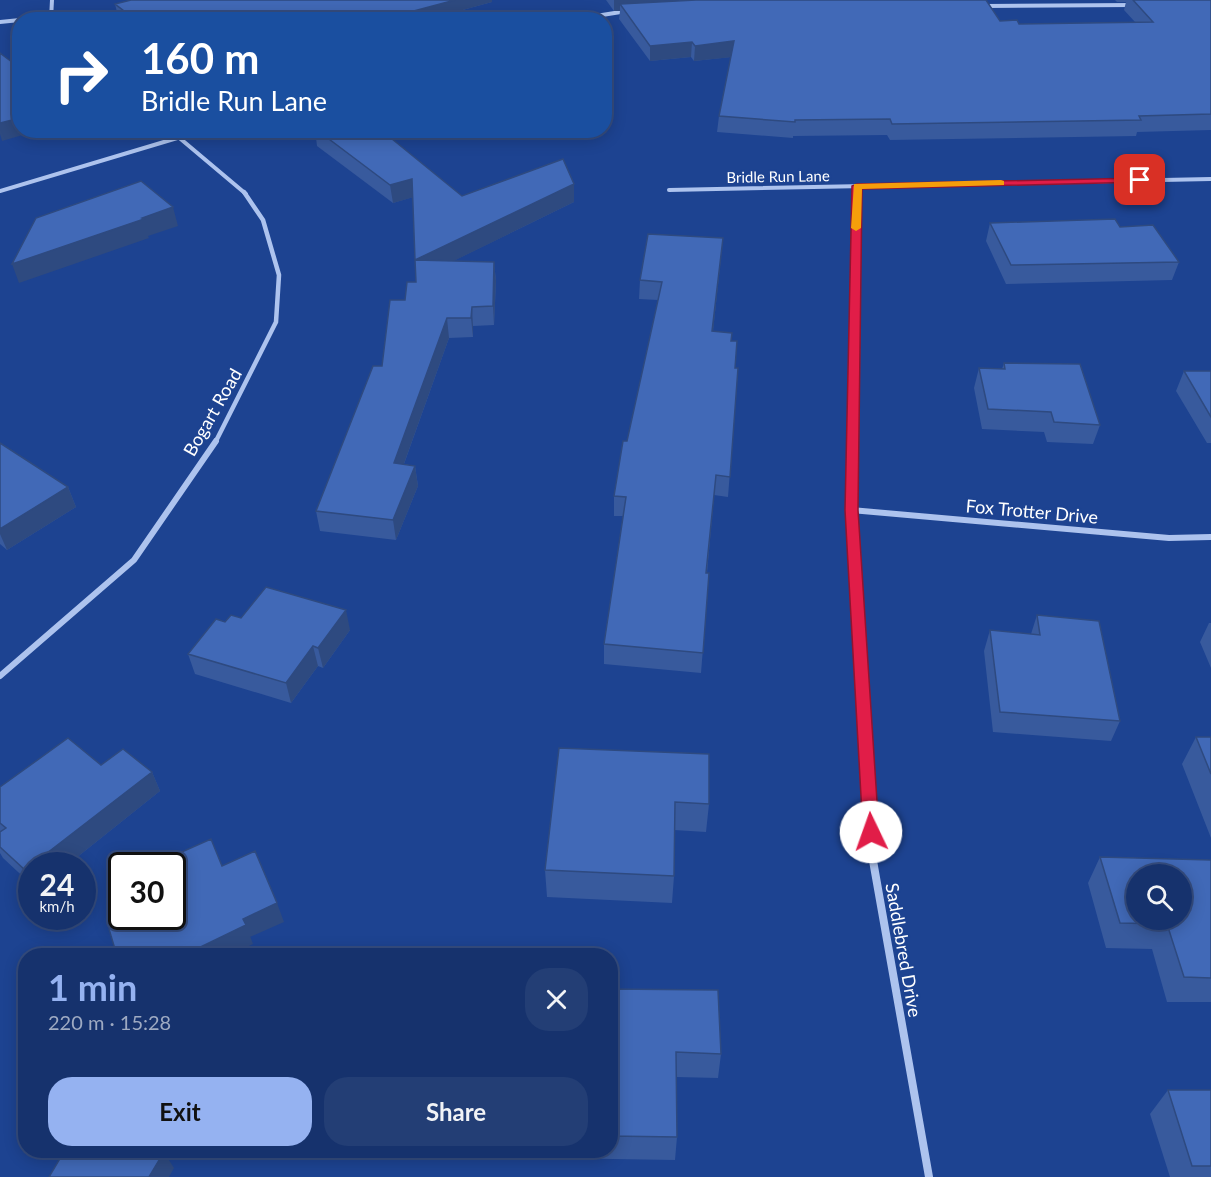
<!DOCTYPE html>
<html lang="en">
<head>
<meta charset="utf-8">
<style>
  :root { --surface:#16326d; --page:#233e75; --text:#f1f3f6; --muted:#9eaac2; --line:#354d80; --accent:#95b2f1 }
  body { margin:0; font-family:Lato,sans-serif; background:var(--page); color:var(--text); height:100vh; display:flex; flex-direction:column; font-size:22px; white-space:nowrap }
  * { box-sizing:border-box; margin:0 }
  p { font-size:20px; color:var(--muted) }
  .icon { flex:none; width:33px; height:33px; fill:none; stroke:currentColor; stroke-width:2; stroke-linecap:round; stroke-linejoin:round }
  .map { position:relative; flex:1; overflow:hidden }
  .panel { position:absolute; left:18px; top:948px; width:600px; height:210px; display:flex; flex-direction:column; background:var(--surface); border-radius:24px; box-shadow:0 3px 15px #0003,0 0 0 2px var(--line) }
  .panel>* { flex:none }
  .guide { position:absolute; left:12px; top:12px; width:600px; height:126px; border-radius:24px; box-shadow:0 3px 15px #0003,0 0 0 2px var(--line); background:#1a4fa0; color:#fff; overflow:hidden }
  .buttons { position:absolute; left:1126px; top:864px; display:grid; gap:12px }
  .buttons a { display:grid; place-items:center; width:66px; height:66px; border-radius:50%; background:var(--surface); box-shadow:0 3px 15px #0003,0 0 0 2px var(--line); font-size:30px }
  .speed { position:absolute; left:18px; top:852px; display:flex; gap:12px; font-size:30px; font-weight:700; text-align:center }
  .speed>* { display:grid; place-content:center; width:78px; height:78px; border-radius:50%; background:var(--surface); box-shadow:0 3px 15px #0003,0 0 0 2px var(--line); line-height:1 }
  .speed small { font-size:15px; font-weight:400 }
  .speed .limit { border:3px solid #111; border-radius:9px; background:#fff; color:#111 }
  .pin { position:absolute; display:grid; place-items:center; width:51px; height:51px; color:#fff; margin:-26px; border-radius:12px; box-shadow:0 3px 9px #0006 }
  .me { position:absolute; width:66px; margin:-33px; rotate:357deg; stroke-linejoin:round; filter:drop-shadow(0 0 4px #0008) }
  .turn { display:flex; align-items:center; gap:21px; height:126px; padding:0 30px; font-size:27px }
  .turn .icon { width:78px; height:78px; stroke-width:2.5 }
  .turn b { display:block; font-size:42px; line-height:51px }
  .round { display:grid; place-items:center; flex:none; width:63px; height:63px; border-radius:24px; background:var(--page) }
  .headline { display:flex; align-items:center; justify-content:space-between; height:102px; padding:0 30px }
  h1 { font-size:36px; font-weight:700; line-height:45px; color:var(--accent) }
  .button { display:flex; gap:12px; margin-top:auto; padding:12px 30px }
  .button a { flex:1; height:69px; border-radius:24px; background:var(--accent); color:#111; font-size:24px; font-weight:700; line-height:69px; text-align:center }
  .button a+a { background:var(--page); color:var(--text) }
  .map>svg:first-child { display:block }
</style>
</head>
<body>
<div class="map">
<svg width="1211" height="1177" viewBox="0 0 1211 1177">
  <rect width="100%" height="100%" fill="#1d4391"/>
  <g fill="none" stroke-linecap="round" stroke-linejoin="round">
    <path stroke="#adc3ee" stroke-width="4" d="M985,6L1133,5
      M51,19L52,0
      M24,20L51,16
      M571,20L627,11
      M0,22L20,20
      M170,130L246,194
      M669,190L1211,179
      M0,191L204,130
      M857,194V186"/>
    <path stroke="#adc3ee" stroke-width="4.5" d="M215,443L276,322L279,275L263,220L244,192
      M852,443L857,192"/>
    <path stroke="#adc3ee" stroke-width="6" d="M852,441L851,510L866,764
      M851,510L1169,538L1211,537
      M0,676L134,560L216,441"/>
    <path stroke="#adc3ee" stroke-width="8" d="M866,762L872,855L929,1177"/>
  </g>
  <path fill="#385a9d" d="M131,0H492V2L426,20H123L118,16L115,4Z
    M606,0H986L1000,21L1019,24L1135,22L1124,10L1126,2H1117L1115,0H1211V130L1137,132L1136,136L890,140L887,135L793,136V138L717,132L719,116L731,57L694,61L691,57L650,61L619,19L620,11H614Z
    M315,130H381L462,196L574,184V202L453,261L494,262L496,281L494,325L473,326V337L449,338L404,464L415,466L418,486L396,540L320,531L316,511L382,366L405,300L416,282L413,197L393,203L317,146Z
    M990,223L1120,227L1179,262L1172,280L1006,284L986,241Z
    M721,257L713,331L732,341L735,368H738L728,497L714,495L707,573H709L701,673L604,664V644L623,516H614V496L627,441L658,300L639,299L640,280Z
    M1004,363L1100,425L1093,444L1047,442L1044,432L982,429L974,388L979,368L1002,369Z
    M1184,371H1211V443H1207L1176,391Z
    M0,443L68,487L76,507L7,550L0,544Z
    M1037,615L1120,721L1111,741L993,732L984,651L990,630L1031,634Z
    M241,618L350,630L323,668L318,666L291,703L195,674L188,654L225,622Z
    M1209,623H1211V668L1200,642Z
    M1196,737H1211V838L1182,764Z
    M709,754V804L706,832L674,830V876L672,903L547,897L545,870Z
    M101,765L152,772L160,791L66,866H32V885L3,858L0,853V787Z
    M1100,857L1211,860V1002H1167L1152,949L1106,948L1088,883Z
    M610,989L721,1054L718,1078L676,1077L677,1137L675,1160L550,1158L549,1150H610Z
    M1168,1090H1211V1177H1170L1150,1114Z"/>
  <path fill="#2e4a80" d="M455,0H492V2L426,20H380Z
    M614,0H679V6L620,4V11H614Z
    M734,41L733,57L694,61L695,46Z
    M692,42L691,57L650,61V46Z
    M20,118V130H40L2,141L0,134V123Z
    M412,179L414,197L393,203L390,185Z
    M574,184V202L417,279L415,260Z
    M173,207L178,226L148,236L149,238L19,283L12,264Z
    M723,238L721,257L711,350L712,331Z
    M494,262L496,281L494,325L493,306Z
    M472,307L473,326V337L471,318Z
    M447,318L449,338L397,483L394,463Z
    M415,466L418,486L396,540L393,520Z
    M68,487L76,507L7,550L0,534V529Z
    M346,610L350,630L323,668L318,648Z
    M313,646L318,666L291,703L286,683Z
    M152,772L160,791L66,866H32V881L25,870Z
    M277,903L284,922L250,937L243,919Z
    M246,925L253,944L229,956H182Z
    M164,1152L174,1168L169,1177H149Z"/>
  <path fill="#4169b7" stroke="#2e4a80" stroke-width="1.5" fill-rule="evenodd" d="M131,0H455L380,20H136L115,4Z
    M696,0H986L1000,21L1017,20L1019,24L1153,22L1133,0H1211V114L1139,116L1141,120L892,124L890,119L795,120V122L719,116L734,41L695,46L692,42L650,46L620,4Z
    M0,53L20,68V118L0,123Z
    M317,130H381L462,196L563,159L574,184L415,260L412,179L390,185Z
    M141,181L173,207L142,218L144,219L12,264L36,218Z
    M1115,219L1120,227L1153,225L1179,262L1011,265L990,223Z
    M648,234L723,238L712,331L732,333L731,341H737L735,368H738L730,477L716,475L706,573H709L703,653L604,644L626,497L614,496L623,441H627L662,282L640,280Z
    M415,260L494,262L493,306L472,307L471,318H447L394,463L415,466L393,520L316,511L373,366H382L390,300H405L407,282H416Z
    M1004,363L1080,364L1100,425L1054,422L1051,412L988,409L979,368L1005,369Z
    M1184,371H1211V417Z
    M0,443L68,487L0,529Z
    M266,587L346,610L318,648L313,646L286,683L188,654L216,619L225,622L231,615L241,618Z
    M1037,615L1099,621L1120,721L1000,712L990,630L1040,635Z
    M1196,737H1211V774Z
    M68,738L101,765L123,749L152,772L25,870L0,847V832L6,828L0,823V787Z
    M559,748L709,754V804L675,802L674,876L545,870Z
    M211,839L222,866L255,851L277,903L243,919L246,925L182,956H117L109,929L118,925L107,884L122,878V916H172V866H150Z
    M1100,857L1211,860V978L1184,977L1167,924L1120,923ZM1137,874H1182V920H1137Z
    M610,989L718,990L721,1054L676,1052L677,1137L610,1136Z
    M1168,1090H1211V1166H1192Z
    M65,1150H161L164,1152L149,1177H49Z"/>
  <path fill="#e11d48" stroke="#92132f" stroke-width="1.5" d="M1140,178H1143V182L862,189L858,510L879,832L877,837L871,839L865,837L863,832L845,510L852,186L857,184Z"/>
  <path fill="#f59e0b" d="M1001,180L1004,181V185L862,189L861,228L856,231L851,228L854,184Z"/>
  <g text-anchor="middle" dominant-baseline="central" stroke-width="4.5" stroke-linejoin="round" paint-order="stroke">
    <g font-size="15" fill="#fff" stroke="#1d4391">
      <text transform="translate(778 176) rotate(-1)">Bridle Run Lane</text>
    </g>
    <g font-size="18" fill="#fff" stroke="#1d4391">
      <text transform="translate(212 412) rotate(-60)">Bogart Road</text>
      <text transform="translate(1032 511) rotate(5)">Fox Trotter Drive</text>
      <text transform="translate(904 950) rotate(80)">Saddlebred Drive</text>
    </g>
  </g>
</svg>
<div class="buttons">
<a><svg class="icon" aria-label="search" viewBox="0 0 24 24"><circle cx="10" cy="10" r="6"/><path d="M15 15l6 6"/></svg></a>
</div>
<div class="speed"><div>24<small>km/h</small></div><div class="limit">30</div></div>
<div class="pin" style="left:1140px;top:180px;background:#d93025"><svg class="icon" aria-label="arrive" viewBox="0 0 24 24"><path d="M6 21V4h12l-3 4 3 4H6"/></svg></div>
<svg class="me" style="left:871px;top:832px" viewBox="-20 -20 40 40"><circle r="19" fill="#fff"/><path d="M0-13L10 11 0 6-10 11z" fill="#e11d48"/></svg>
<div class="guide">
<div class="turn"><svg class="icon" aria-label="right" viewBox="0 0 24 24"><path d="M7 20v-9h11M14 6l5 5-5 5"/></svg><div><b>160 m</b>Bridle Run Lane</div></div>
</div>
<section class="panel">
<div class="headline"><div><h1>1 min</h1><p>220 m · 15:28</p></div><a class="round"><svg class="icon" aria-label="close" viewBox="0 0 24 24"><path d="M6 6l12 12M18 6L6 18"/></svg></a></div>
<div class="button"><a>Exit</a><a>Share</a></div>
</section>
</div>
</body>
</html>
